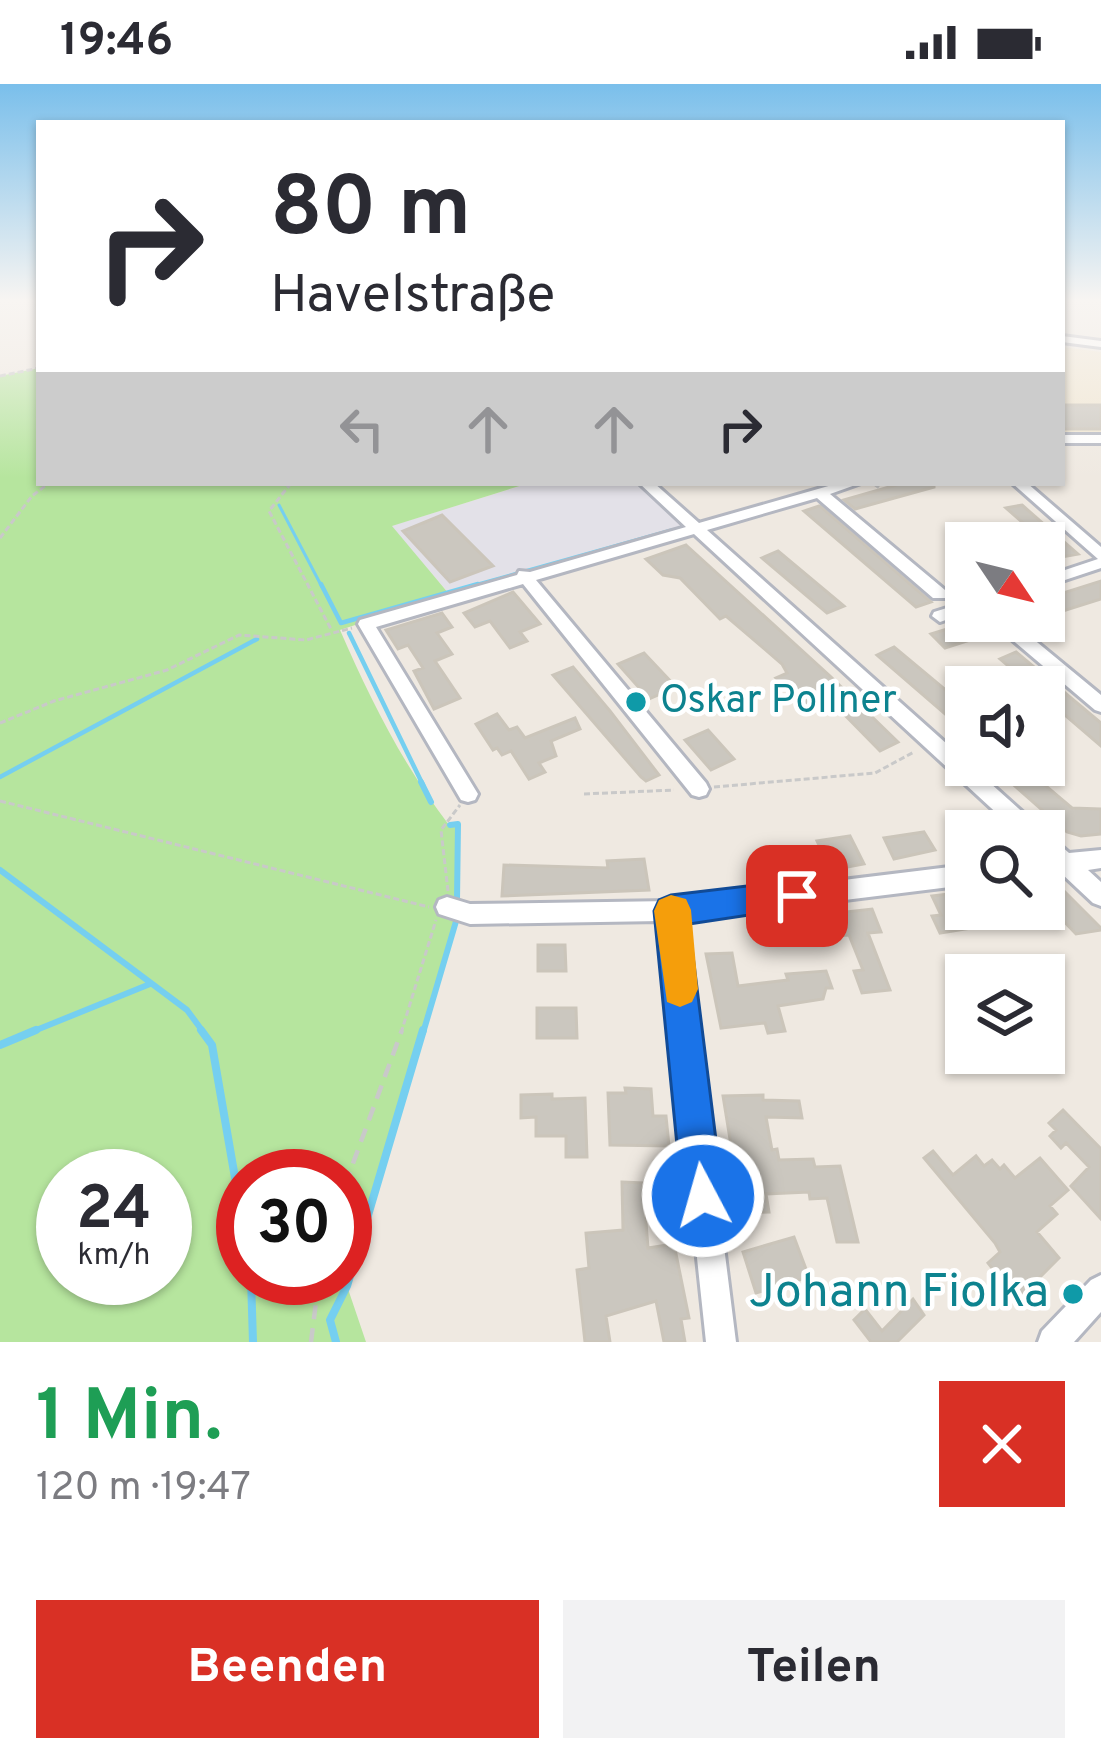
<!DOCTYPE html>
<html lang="de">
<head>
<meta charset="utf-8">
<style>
  :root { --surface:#fff; --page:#f2f2f3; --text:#2b2b33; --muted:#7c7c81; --accent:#d93025 }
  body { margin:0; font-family:Overpass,sans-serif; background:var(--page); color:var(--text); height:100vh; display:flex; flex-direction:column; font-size:45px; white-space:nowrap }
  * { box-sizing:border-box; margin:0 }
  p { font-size:39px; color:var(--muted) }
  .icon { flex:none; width:66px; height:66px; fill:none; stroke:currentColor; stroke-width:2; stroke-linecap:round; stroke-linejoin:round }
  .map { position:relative; height:1258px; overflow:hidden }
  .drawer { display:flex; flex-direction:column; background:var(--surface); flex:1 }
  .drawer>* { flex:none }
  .hud { position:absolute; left:36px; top:36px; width:1029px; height:366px; border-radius:0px; box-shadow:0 3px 9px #0004; background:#fff; color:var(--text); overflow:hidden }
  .needle { width:78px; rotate:125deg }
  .fabs { position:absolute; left:945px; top:438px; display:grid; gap:24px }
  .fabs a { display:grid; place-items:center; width:120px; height:120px; border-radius:0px; background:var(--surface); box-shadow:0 3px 9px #0004; font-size:60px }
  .speed { position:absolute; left:36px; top:1065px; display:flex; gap:24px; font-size:60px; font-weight:700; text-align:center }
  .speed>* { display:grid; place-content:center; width:156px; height:156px; border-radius:50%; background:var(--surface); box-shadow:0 3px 9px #0004; line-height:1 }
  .speed small { font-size:30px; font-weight:400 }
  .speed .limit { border:18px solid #d22; background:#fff; color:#111 }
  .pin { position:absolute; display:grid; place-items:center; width:102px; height:102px; color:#fff; margin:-51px; border-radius:24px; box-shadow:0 6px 18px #0006 }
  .me { position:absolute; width:132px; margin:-66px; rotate:354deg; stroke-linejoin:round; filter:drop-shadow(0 0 9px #0008) }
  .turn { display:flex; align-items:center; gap:42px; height:252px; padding:0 36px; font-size:54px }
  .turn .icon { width:156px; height:156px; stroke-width:2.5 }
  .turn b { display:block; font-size:84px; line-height:102px }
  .lanes { display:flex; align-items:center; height:114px; padding:0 36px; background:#0003; justify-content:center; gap:60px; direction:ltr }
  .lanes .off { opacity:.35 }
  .round { display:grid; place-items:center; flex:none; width:126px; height:126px; border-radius:0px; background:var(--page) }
  .summary { display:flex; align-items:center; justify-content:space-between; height:204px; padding:0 36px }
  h1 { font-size:72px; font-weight:700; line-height:90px; color:#1e9e55 }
  .primary-button { display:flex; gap:24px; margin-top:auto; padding:24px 36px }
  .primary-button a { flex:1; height:138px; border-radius:0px; background:var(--accent); color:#fff; font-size:48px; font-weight:700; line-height:138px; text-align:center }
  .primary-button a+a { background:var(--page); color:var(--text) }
  .status { display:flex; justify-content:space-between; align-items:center; height:84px; padding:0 60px; background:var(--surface); direction:ltr }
  .status svg { height:33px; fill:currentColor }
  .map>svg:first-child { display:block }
</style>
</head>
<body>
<div class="status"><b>19:46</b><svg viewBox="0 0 49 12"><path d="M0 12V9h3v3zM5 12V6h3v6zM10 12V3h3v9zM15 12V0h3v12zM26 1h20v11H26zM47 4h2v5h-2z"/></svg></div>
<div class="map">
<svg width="1101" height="1258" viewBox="0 0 1101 1258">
  <rect width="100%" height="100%" fill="#efe9e1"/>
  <path fill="#e3e1e8" d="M530,399H646L695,443L452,513L391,442Z"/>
  <path fill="#f0e6d1" d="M1062,263L1101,268V349H1062Z"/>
  <path fill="#b6e59e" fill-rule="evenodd" d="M39,284V399H529L392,442L449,510L340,546C370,615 403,681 449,741L458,740L457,841L347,1202L366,1258H0V292ZM63,1092H165V1194H63ZM243,1092H345V1194H243Z"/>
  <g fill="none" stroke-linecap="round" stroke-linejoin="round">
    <path stroke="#75cff0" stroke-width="3" d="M279,421L322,503
      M467,503L671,446"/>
    <path stroke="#75cff0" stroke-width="4.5" d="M321,500L341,539L478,500
      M349,549L423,701
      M0,693L257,555"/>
    <path stroke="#75cff0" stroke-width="6" d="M421,698L431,718
      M450,741L458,740L457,816
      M0,786L187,926L204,949
      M29,949L150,900
      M423,949L457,834"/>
    <path stroke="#75cff0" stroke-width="8" d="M201,946L212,961L243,1140
      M0,961L36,946
      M251,1194L253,1258
      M336,1258L330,1236L347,1202L423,946"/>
  </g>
  <path fill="#cbc7bf" stroke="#cbc5ba" stroke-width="3" d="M1062,321H1101V345H1062Z
    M903,399H934V403L855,425L844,416Z
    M1022,421L1078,470L1062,473L1006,424Z
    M819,422H820L931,518L916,523L804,427Z
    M442,431L493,482L450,498L403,447Z
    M686,461L830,592L898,658L880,667L830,616L811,626L776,594L787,589L782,580L726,532L720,535L680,494L663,491L646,475Z
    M778,467L844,522L827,529L762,474Z
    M1101,497V515L1044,533V515Z
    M513,508L540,540L520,548L527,557L510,564L490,537L475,543L464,529Z
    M442,529L452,543L437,549L452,570L435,577L460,614L434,625L414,587L423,584L408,561L398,565L386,546Z
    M973,537H1003L998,547L945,564L931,550Z
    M894,563L966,623V648L877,571Z
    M1016,568L1101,639V662L1044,613V603H1033L1000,575Z
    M644,569L676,603L649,615L618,580Z
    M573,583L610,627L659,691L646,697L641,693L553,591Z
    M497,630L509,646L517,643L525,654L575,634L580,645L551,657L556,672L539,679L545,688L529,695L511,667L502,671L497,664L493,666L476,640Z
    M708,646L734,675L711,686L685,656Z
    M991,681H1021L1072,724L1101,725V750L1081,752L1067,748Z
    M924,748L935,766L894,775L884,754Z
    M850,752L864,780L831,786L817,757Z
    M644,775L649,806L502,812L504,781L608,784L607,777Z
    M1056,799L1101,844V846L1076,850L1052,825H1044V801Z
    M966,808V825L978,843L940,849L932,832L941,831L932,812Z
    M872,825L881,848L868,849L890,906L862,909L854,887L863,886L849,851L836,852L828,830Z
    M538,861H565L566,887H538Z
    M732,869L738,902L788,896L786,890L826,887L832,904H826L823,915L778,922L785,947L768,949L765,939L721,944L706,870Z
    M537,924H576L577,954H537Z
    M625,1004L651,1005L653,1032H666L669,1062L610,1061L608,1009H626Z
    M552,1010V1015L585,1014L587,1073H566V1052H536V1033L521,1034V1011Z
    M763,1011V1016L799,1017L802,1034L766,1033L772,1066L777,1065L779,1076L813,1075L815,1083L840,1082L858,1158H837L827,1114L810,1115L809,1108L766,1110L769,1128L742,1129L723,1012Z
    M1063,1026L1101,1065V1135L1071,1102L1089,1083L1066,1059L1061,1064L1050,1052L1056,1046L1049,1039Z
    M933,1067L953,1091L976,1072L984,1082L992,1076L1000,1085L1004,1081L1015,1094L1040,1074L1068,1106L1050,1122L1057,1130L1037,1148L1059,1174L1017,1216L988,1179L1000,1168L995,1159L924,1074Z
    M622,1098L643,1099L648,1164L674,1160L689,1234L681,1235L685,1258H664L656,1217L606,1232L610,1258H585L577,1186L589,1184L586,1149L623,1146Z
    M794,1153L809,1193L756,1209L743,1168Z
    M913,1215L924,1231L897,1258H871L854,1236L865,1225L882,1247Z"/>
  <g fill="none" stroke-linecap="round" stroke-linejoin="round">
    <g stroke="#b4b7c1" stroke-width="6">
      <path id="street" d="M1062,252L1101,257V263L1062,258Z
        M1062,351H1101V359H1062Z
        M639,399H654L699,439L839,399H861L830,410L945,506L947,510L945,514H933L817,414L707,446L966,677V681H970L1037,741L1040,747H1016L694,450L536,496L706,699L709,705L706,711L699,713L692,711L523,500L376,543L478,710L475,716L468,718L461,716L358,540L360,536L517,491L519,487L530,488L686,443Z
        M1012,399H1027L1101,463V484L1044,503V493L1098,475Z
        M966,518V529L940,538L932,532L934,528Z
        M1009,538L1015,540L1101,611V628L1095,626L1003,548L1001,544Z
        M1044,750L1051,753L1069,769L1101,766V784L1088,786L1101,798V822L1093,819L1061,789L1044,790Z
        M966,781V801L683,836L736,1258H706L661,837L470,840L439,830L436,823L439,816L447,813L470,820L671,817Z
        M1101,1191V1228L1074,1258H1038L1042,1247L1091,1196Z"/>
    </g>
    <path stroke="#c9c9c9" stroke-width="3" stroke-dasharray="6 3" stroke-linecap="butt" d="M0,292L39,284
      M291,399L269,427L332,547
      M874,400L881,405
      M0,454L32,412L49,399
      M0,639L54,617L167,586L239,551L306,556L352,544
      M714,703L875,689L914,668
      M584,710L674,706
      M0,717L429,823
      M448,807L441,746L460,721
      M401,949L436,836"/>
    <path stroke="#c9c9c9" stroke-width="4.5" stroke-dasharray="14 9" stroke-linecap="butt" d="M345,1101L402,946
      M311,1258L319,1194"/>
    <use href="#street" fill="#fff" fill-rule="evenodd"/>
  </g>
  <linearGradient id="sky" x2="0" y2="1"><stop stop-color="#7abfeb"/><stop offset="0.55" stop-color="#f8f5f2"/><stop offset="1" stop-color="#f8f5f2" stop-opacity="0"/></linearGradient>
  <rect width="1101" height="394" fill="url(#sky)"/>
  <path fill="#1a73e8" stroke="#114b97" stroke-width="3" d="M797,796L809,801L814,812L809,822L689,840L723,1112L717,1126L703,1132L688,1126L682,1112L654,827L659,816L671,811Z"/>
  <path fill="#f59e0b" d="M671,811L686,815L691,826L698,905L692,918L680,923L667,918L654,827L659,816Z"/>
  <g fill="#0f9aa8" stroke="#fff" stroke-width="4.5">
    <circle cx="636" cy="618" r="12"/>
    <circle cx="1073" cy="1210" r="12"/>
  </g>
  <g text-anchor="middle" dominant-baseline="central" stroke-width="9" stroke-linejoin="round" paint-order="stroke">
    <g font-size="39" fill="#0d838f" stroke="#fff" text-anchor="start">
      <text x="660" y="618">Oskar Pollner</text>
    </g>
    <g font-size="48" fill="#0d838f" stroke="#fff" text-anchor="end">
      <text x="1049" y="1210">Johann Fiolka</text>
    </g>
  </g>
</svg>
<div class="fabs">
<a><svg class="needle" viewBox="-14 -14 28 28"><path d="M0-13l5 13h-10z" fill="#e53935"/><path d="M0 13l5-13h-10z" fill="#7c7c81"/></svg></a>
<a><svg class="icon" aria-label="sound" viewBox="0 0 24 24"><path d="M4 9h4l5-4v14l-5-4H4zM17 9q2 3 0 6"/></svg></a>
<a><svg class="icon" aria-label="search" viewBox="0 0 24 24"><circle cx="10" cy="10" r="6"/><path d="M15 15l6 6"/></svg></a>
<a><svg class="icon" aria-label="layers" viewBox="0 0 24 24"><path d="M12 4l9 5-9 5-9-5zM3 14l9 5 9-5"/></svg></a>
</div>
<div class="speed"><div>24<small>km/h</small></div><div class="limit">30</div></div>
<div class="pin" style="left:797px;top:812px;background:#d93025"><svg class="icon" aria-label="arrive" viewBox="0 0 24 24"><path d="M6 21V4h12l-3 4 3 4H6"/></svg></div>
<svg class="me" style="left:703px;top:1112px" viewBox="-20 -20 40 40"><circle r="17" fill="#1a73e8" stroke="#fff" stroke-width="3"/><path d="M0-11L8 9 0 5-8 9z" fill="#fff"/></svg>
<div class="hud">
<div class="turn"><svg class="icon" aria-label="right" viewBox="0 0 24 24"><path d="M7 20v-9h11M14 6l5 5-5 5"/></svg><div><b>80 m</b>Havelstraße</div></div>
<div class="lanes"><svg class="icon off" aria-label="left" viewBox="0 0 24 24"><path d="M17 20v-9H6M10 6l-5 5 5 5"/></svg><svg class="icon off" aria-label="ahead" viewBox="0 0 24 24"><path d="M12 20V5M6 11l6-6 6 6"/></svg><svg class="icon off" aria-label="ahead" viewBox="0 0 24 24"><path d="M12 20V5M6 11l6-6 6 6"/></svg><svg class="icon" aria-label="right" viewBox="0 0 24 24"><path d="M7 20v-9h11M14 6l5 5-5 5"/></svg></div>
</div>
</div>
<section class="drawer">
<div class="summary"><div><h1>1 Min.</h1><p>120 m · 19:47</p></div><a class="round" style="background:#d93025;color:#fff"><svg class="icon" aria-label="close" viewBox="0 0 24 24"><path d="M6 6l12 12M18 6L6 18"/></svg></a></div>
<div class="primary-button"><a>Beenden</a><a>Teilen</a></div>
</section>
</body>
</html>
